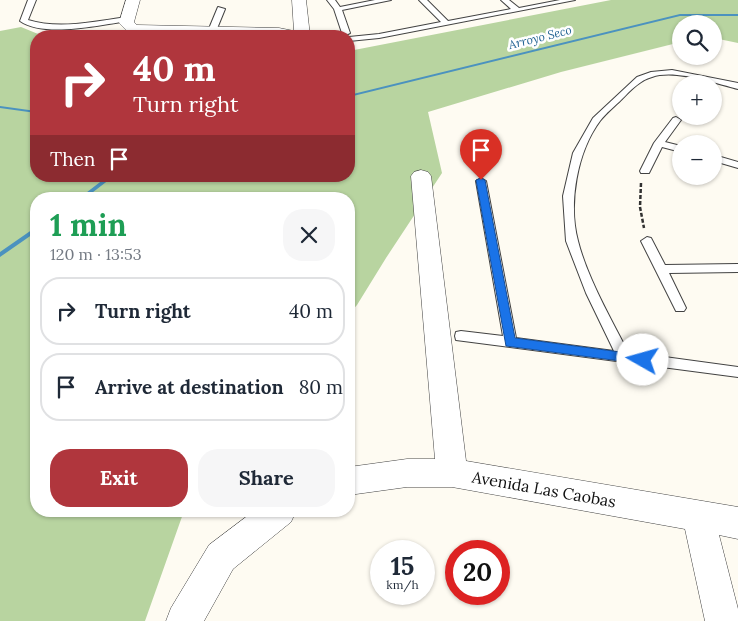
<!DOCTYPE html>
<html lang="en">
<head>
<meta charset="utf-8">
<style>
  :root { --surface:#fff; --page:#f6f6f7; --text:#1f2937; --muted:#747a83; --line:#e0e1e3; --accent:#b0363d }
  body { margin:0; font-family:Lora,serif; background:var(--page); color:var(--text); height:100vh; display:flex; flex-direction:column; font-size:19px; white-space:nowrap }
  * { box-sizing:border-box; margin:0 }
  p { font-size:16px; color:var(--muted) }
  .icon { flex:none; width:28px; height:28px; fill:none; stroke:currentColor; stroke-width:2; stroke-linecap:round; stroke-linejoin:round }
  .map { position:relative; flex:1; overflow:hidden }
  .side { position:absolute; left:30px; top:192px; width:325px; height:325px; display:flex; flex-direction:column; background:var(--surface); border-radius:20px; box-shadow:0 1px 4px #0004 }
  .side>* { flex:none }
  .hud { position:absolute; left:30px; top:30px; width:325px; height:152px; border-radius:20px; box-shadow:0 1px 4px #0004; background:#b0363d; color:#fff; overflow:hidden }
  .tools { position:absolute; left:672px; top:15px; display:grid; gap:10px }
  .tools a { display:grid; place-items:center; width:50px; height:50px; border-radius:50%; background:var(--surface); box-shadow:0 1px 4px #0004; font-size:25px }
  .speed { position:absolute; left:370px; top:540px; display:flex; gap:10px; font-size:25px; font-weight:700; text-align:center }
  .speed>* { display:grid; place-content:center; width:65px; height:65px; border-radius:50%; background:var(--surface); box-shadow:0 1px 4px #0004; line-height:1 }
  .speed small { font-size:12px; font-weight:400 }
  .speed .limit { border:8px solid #d22; background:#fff; color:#111 }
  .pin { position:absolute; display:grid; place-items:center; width:42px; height:42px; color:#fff; margin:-51px -21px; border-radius:50% 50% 50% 0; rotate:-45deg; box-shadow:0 0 5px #0007 }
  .pin .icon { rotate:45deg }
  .me { position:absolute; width:55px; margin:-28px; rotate:277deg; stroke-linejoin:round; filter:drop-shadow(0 0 4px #0008) }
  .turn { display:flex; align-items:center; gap:18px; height:105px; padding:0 20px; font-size:22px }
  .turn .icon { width:65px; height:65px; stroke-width:2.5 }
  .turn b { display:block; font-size:35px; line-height:42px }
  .then { display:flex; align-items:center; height:48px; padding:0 20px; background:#0003; gap:10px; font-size:19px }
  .round { display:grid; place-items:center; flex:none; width:52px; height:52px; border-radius:20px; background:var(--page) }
  .head { display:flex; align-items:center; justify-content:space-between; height:85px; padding:0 20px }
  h1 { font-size:30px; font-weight:700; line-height:38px; color:#1e9e55 }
  .cta { display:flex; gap:10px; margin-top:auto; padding:10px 20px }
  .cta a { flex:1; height:58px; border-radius:20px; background:var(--accent); color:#fff; font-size:20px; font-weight:700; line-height:58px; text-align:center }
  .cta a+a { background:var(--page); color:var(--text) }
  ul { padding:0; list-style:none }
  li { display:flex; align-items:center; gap:15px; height:68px; margin:0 10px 8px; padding:0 10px; border:2px solid var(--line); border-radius:20px }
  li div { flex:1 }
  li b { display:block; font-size:19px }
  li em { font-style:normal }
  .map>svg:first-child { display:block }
</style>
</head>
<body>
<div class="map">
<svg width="738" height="621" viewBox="0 0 738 621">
  <rect width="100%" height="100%" fill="#fefbf2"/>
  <path fill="#b8d4a0" d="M611,0H738V43L714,38V24H681V42L561,72L428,112L442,173L386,258L357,305L349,314V199H36V511H184L145,621H0V31L21,27L43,36H36V176H349V51Z"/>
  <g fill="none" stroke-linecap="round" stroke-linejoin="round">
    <path fill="#4b92bf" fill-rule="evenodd" d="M680,14H738V16H680L349,97V95Z
      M0,106L36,111V113L0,108Z
      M108,176H114L84,199H78Z
      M36,227V232L0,257V252Z"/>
    <g stroke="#424242" stroke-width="2">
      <path id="lane" d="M28,0H36L28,20C60,30 96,21 128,17L132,19L128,21C100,25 44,38 20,21Z
        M327,0H335L340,7L375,0H391L342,10L350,33L346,35L342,33L334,9Z
        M419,0H427L448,21L511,9L501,0H509L519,8L560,0H575L379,38L349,41V37L379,34L441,22Z
        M218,7L225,9L216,31L209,33L208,31Z
        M672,70L738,83V89C714,83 675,69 652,77C640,80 630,91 622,99C615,106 606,113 600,121C577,152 568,204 578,241C587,277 611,319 628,352L738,367V377L456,340L455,336L456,332L461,331L503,336L476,181L481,178L486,181L516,338L614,351L586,293L566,241L563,196L573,153L593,118L637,77L651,72Z
        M676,117L681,120L665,142L681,146V152L662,147L649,173H641L640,171L654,143L673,118Z
        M714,155L738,162V168L714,161Z
        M647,237L651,238L665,265L738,264V272L669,273L686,308L684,311H676L641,241Z"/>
    </g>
    <g stroke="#424242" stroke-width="1">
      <path id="street" d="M126,0H140L134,22L137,25L279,28L294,31L292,0H306L310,36L133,34L128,32L119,23Z
        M421,170L428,172L431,176L466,461L738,507V539L719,535L738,609V621H705L685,529L452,487H407L349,495V467L407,459H435L411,176L414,172Z
        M254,511H296L291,522L233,569L204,621H166L171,608L209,545Z"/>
    </g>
    <path stroke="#313131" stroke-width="2.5" stroke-dasharray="4 2" stroke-linecap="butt" d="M641,183L640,207L644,228"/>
    <use href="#lane" fill="#fff" fill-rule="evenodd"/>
    <use href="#street" fill="#fff" fill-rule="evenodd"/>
  </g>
  <path fill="#1a73e8" stroke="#114b97" d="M481,178L485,180L515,338L643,355L647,356L649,360L647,363L643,364L506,346L476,180Z"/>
  <g text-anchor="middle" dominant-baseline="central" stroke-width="5" stroke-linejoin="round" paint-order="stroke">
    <g font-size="12" font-style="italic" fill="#256594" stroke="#fff">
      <text transform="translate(540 37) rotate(-14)">Arroyo Seco</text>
    </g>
    <g font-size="16" fill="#0f0f0f" stroke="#fff">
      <text transform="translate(544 489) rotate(10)">Avenida Las Caobas</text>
    </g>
  </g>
</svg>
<div class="tools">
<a><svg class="icon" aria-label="search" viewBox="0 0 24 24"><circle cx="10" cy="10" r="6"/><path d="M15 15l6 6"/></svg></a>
<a>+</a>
<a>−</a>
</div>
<div class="speed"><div>15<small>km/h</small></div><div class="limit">20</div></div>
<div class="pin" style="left:481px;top:180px;background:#d93025"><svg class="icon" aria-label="arrive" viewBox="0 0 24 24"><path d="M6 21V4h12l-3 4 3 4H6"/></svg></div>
<svg class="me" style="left:643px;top:360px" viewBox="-20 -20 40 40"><circle r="19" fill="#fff"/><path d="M0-13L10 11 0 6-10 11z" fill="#1a73e8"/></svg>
<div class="hud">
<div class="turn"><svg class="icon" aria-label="right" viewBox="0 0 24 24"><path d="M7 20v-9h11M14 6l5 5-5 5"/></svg><div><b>40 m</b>Turn right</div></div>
<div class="then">Then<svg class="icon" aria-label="arrive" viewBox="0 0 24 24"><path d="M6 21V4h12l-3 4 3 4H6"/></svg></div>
</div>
<section class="side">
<div class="head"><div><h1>1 min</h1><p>120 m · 13:53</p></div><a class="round"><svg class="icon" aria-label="close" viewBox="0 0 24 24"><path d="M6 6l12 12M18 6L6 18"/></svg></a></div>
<ul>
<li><svg class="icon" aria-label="right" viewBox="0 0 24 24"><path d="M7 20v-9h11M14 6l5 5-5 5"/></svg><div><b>Turn right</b></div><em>40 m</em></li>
<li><svg class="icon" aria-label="arrive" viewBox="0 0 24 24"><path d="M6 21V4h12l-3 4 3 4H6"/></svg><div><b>Arrive at destination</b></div><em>80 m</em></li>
</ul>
<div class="cta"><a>Exit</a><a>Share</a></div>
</section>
</div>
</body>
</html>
